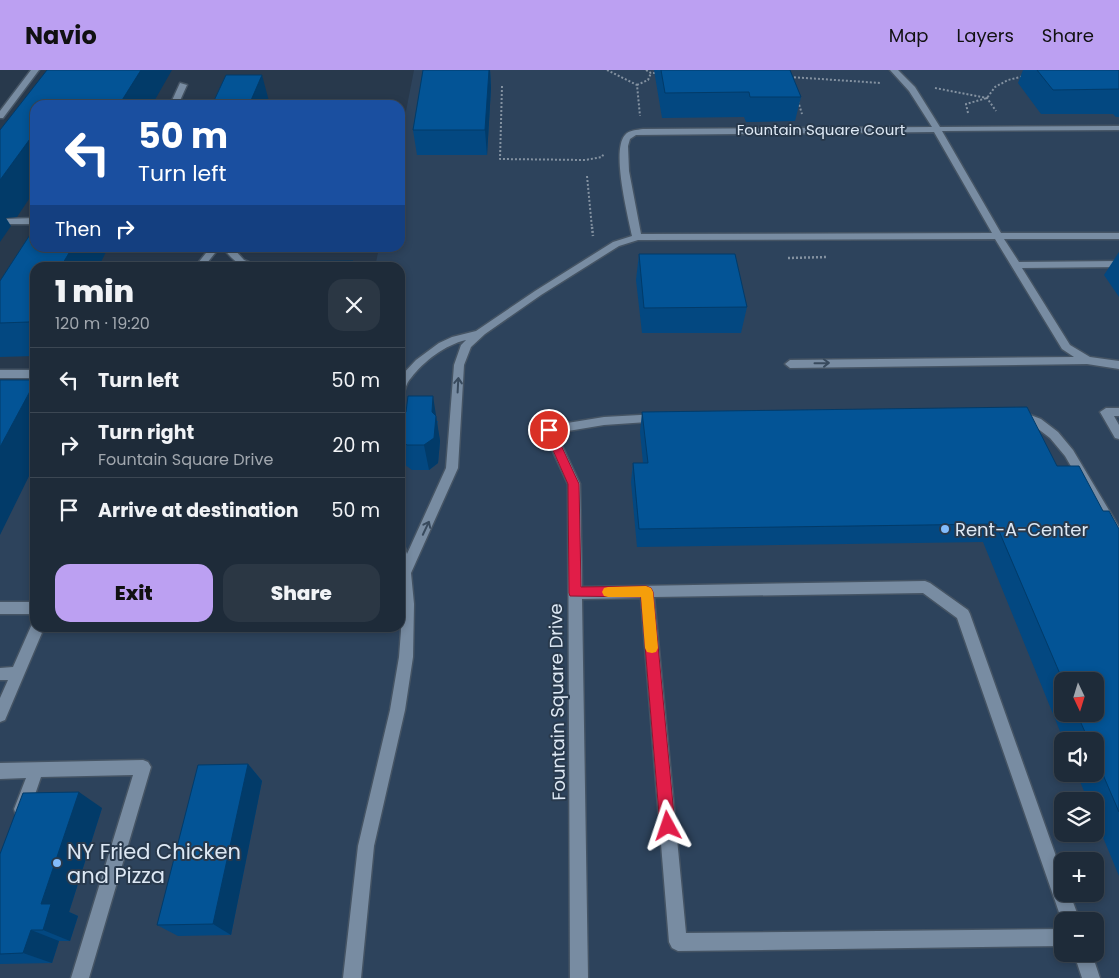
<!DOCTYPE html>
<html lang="en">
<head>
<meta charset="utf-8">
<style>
  :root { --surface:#1e2b39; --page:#2b3744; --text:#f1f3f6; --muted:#a1a7ae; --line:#3c4753; --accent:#bca0f2 }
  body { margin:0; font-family:Poppins,sans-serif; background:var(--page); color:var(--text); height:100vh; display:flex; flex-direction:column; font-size:19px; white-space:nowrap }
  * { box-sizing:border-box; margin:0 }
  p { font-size:16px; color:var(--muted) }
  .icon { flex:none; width:28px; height:28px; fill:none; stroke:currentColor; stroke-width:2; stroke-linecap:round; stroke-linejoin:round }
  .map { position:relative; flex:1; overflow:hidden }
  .drawer { position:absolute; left:30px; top:192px; width:375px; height:370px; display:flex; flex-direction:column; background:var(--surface); border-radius:15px; box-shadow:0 2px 8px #0003,0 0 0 1px var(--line) }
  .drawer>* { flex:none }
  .top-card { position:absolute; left:30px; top:30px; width:375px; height:152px; border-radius:15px; box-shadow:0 2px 8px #0003,0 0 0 1px var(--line); background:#1a4fa0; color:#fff; overflow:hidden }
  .needle { width:32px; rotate:176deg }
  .buttons { position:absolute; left:1054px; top:602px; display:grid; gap:10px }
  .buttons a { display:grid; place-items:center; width:50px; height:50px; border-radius:10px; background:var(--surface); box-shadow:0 2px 8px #0003,0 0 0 1px var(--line); font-size:25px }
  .pin { position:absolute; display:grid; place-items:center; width:42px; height:42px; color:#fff; margin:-21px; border:2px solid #fff; border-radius:50%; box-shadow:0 1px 5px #0007 }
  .me { position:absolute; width:55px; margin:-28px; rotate:355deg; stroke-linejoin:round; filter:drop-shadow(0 0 4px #0008) }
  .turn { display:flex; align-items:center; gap:18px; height:105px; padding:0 25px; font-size:22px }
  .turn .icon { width:65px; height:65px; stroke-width:2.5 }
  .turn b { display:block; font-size:35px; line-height:42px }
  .then { display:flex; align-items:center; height:48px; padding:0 25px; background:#0003; gap:10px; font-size:19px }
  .round { display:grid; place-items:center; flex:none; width:52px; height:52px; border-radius:15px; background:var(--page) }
  .head { display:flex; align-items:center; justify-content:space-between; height:85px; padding:0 25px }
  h1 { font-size:30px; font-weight:800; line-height:38px }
  .primary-button { display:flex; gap:10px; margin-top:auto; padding:10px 25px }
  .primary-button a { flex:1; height:58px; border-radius:15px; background:var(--accent); color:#111; font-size:20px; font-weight:800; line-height:58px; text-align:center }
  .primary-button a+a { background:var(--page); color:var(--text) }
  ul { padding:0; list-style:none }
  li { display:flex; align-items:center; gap:15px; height:65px; padding:0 25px; border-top:1px solid var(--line) }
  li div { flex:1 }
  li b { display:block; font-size:19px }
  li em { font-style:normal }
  header { display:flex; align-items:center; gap:30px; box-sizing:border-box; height:70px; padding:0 25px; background:var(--accent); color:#111 }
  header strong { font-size:24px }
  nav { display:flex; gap:28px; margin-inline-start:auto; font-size:18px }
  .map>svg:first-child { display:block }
</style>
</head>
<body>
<header>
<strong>Navio</strong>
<nav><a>Map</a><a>Layers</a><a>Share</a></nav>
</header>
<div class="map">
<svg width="1119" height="908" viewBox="0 0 1119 908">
  <rect width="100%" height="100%" fill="#28394c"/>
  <path fill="#2d435c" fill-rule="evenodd" d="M414,0H1119V908H0V325H35V558H400V198L375,197L379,178H400V72ZM1062,611H1095V644H1062ZM1062,671H1095V704H1062ZM1062,731H1095V764H1062ZM1062,791H1095V824H1062ZM1062,851H1095V884H1062Z"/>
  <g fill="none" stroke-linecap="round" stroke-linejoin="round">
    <g stroke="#455464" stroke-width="3">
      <path id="minor" d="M31,0H39L3,48H0V41Z
        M890,0H898L915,17L940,57L1119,56V60L942,61L1001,163H1119V169H1004L1019,192L1119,191V197L1022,198L1070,275L1090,287L1119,291V299L1087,294L790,298L785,294L790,290L1074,287L1062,279L995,169L638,170L619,176L541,225L485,264L471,277L464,295L458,398L411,503L414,534L413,587L405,640L374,776L361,908H343L358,776L390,640L399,587L401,561L400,477L405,478L407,484L446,398L454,295L461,275L466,270C445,275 424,291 411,308C407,312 406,317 404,322L400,323V307L416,290L439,273L452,267L476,261L535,221L613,172L632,166C628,146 611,80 625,65C629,60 637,60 643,59L932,57L909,21ZM934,62L992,163L641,164L629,101L628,76L630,69L636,65Z
        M180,13L187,15L178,35H170Z
        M35,148V154H0V150L3,149Z
        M210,178H219L203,198H194Z
        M223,178H233L244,190L263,198C242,198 237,195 223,178Z
        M0,300H35V308H0Z
        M1106,338H1119V346H1114L1119,355V369L1115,368L1100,342Z
        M1020,341L1041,349L1058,362L1073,380L1119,457V473L1115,472L1065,386L1050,368L1033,355L1016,348L1014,345Z
        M658,344L664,348L662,351L604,355L556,363L580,414L582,517L925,511L930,513L968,540L970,544L1062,803V824H1070L1080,851H1062L957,548L923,523L654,527L686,863L1062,859V876L678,881L672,878L669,872L641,528L582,529L588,908H570L568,414L543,360L549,356L604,347Z
        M0,532H35V544H0Z
        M35,553V558H44L5,650L0,652V628L8,610H0V598L13,597L32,554Z
        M143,690L148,692L151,697L89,908H71L133,705L41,707L28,745L22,747L16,745L14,739L26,708L0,709V693Z
        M1074,884H1092L1100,908H1082Z"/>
    </g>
    <path stroke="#8492a1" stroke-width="2" stroke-dasharray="2 2" stroke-linecap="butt" d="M607,0L637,15L640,46
      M646,0L651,3H657
      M790,7L881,13
      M637,15L648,10L651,3
      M502,16L500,89L585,90L602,87L604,83
      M935,18L987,28L996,41
      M798,31L802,44
      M968,43L966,34L987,28L995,17L1008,10L1024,6
      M587,106L592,158"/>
    <path stroke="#8492a1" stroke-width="2.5" stroke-dasharray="2 2" stroke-linecap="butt" d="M592,157L593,166
      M788,188L827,187"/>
    <use href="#minor" fill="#788ca2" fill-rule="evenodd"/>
  </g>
  <path fill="#034881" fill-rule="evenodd" d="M423,0H490L491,18L487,85H417L413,60Z
    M654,0H790L801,27L795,51L746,52L744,47L662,48Z
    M1023,0H1119V47H1116L1113,44H1041L1018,13Z
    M1119,182V227L1104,205Z
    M639,184L747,237L741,263H642L636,210Z
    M35,198V286L0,287V211Z
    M642,342L1057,396L1103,441L1119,459V806L1095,748V731H1088L1077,704H1095V671H1064L983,472L637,477L631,412L633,393H643L640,362ZM1062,611H1095V644H1062Z
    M438,351L437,354L440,371L438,393L429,400H412L404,394L400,378V353Z
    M248,694L262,711L231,865L178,866L157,855Z
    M102,738L69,842L78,846L70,871H59L52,893L0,894V784Z"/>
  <path fill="#023b69" d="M141,0H172L152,35H119Z
    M489,0H490L491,18L487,85L485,60Z
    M262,5L270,35H249Z
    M35,62V120L17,147L6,148L11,156L0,172V110Z
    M72,178H108L98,198H60Z
    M353,191L355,198H351Z
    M35,242V262L29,252Z
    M35,312V394L0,465V377Z
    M433,326L440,371L438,393L429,400L424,375L432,342Z
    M248,694L262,711L231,865L213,854Z
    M79,722L102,738L69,842L78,846L70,871L43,860L41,834Z
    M31,860L59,871L52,893L23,883Z"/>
  <path fill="#035496" stroke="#023b69" d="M47,0H141L119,35H35V62L0,110V60Z
    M423,0H489L485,60H413Z
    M661,0H790L801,27H750L749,22L665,23Z
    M1037,0H1119V19L1053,20Z
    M226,5H262L249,35H212Z
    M35,157V178H72L60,198H35V242L29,252L0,253V211Z
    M639,184H735L747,237L644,238Z
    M353,191L351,198H222L224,192Z
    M0,310H35V312L0,377Z
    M408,326H433L432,342L436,346L434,368L424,375H407L400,370V353L401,347L406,342Z
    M1027,337L1057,396H1079L1103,441H1109L1119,459V742L1095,686V671H1089L1077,644H1095V611H1063L996,454L639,459L633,393H648L642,342Z
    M248,694L213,854L157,855L198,695Z
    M79,722L41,834H51L43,860H31L23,883L0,884V784L23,723Z"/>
  <defs><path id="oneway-shaft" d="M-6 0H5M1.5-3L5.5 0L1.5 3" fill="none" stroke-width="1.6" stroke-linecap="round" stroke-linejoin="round" transform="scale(1.25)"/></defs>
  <g stroke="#384a5d">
    <use href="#oneway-shaft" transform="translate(822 293) rotate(-1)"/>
    <use href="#oneway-shaft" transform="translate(458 315) rotate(-87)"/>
    <use href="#oneway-shaft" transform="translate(426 458) rotate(-65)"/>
  </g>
  <path fill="#e11d48" stroke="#92132f" d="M549,357L554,360L579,414L581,517L646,516L651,518L653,522L675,756L673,761L668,763L662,761L660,756L641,527L570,526L569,523L568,414L544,360Z"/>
  <path fill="#f59e0b" d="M646,516L651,518L653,522L658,578L656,582L652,583L647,582L645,578L641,527H608L604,526L602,522L604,518L608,517Z"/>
  <g fill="#83bcfb" stroke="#28394c" stroke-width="2">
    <circle cx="945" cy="459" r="5"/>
    <circle cx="57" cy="793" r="5"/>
  </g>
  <g text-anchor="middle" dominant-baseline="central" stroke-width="4" stroke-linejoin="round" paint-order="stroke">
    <g font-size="15" fill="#dde8f4" stroke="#28394c">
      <text x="821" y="59">Fountain Square Court</text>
    </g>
    <g font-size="18" fill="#dde8f4" stroke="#28394c" text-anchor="start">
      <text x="955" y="459">Rent-A-Center</text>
    </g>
    <g font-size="18" fill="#dde8f4" stroke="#28394c">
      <text transform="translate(557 632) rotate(-91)">Fountain Square Drive</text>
    </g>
    <g font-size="21" fill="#dde8f4" stroke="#28394c" text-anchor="start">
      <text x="67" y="781">NY Fried Chicken<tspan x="67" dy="24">and Pizza</tspan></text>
    </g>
  </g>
</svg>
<div class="buttons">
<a><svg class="needle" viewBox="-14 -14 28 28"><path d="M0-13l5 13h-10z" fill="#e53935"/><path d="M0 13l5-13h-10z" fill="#a1a7ae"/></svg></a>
<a><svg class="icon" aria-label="sound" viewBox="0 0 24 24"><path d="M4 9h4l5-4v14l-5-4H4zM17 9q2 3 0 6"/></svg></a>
<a><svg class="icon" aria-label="layers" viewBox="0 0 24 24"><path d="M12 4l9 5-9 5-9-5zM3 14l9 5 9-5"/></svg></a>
<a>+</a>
<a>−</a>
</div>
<div class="pin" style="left:549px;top:360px;background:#d93025"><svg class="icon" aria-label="arrive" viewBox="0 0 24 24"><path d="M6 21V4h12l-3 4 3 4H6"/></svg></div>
<svg class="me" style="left:668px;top:756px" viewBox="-20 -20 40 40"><path d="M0-17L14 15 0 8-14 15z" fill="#e11d48" stroke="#fff" stroke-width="4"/></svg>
<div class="top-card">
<div class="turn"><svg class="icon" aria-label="left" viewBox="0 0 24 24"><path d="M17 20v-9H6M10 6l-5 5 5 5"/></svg><div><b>50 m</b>Turn left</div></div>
<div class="then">Then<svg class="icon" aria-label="right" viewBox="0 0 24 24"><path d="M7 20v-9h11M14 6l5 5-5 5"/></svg></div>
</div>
<section class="drawer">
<div class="head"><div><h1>1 min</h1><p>120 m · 19:20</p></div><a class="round"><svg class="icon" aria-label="close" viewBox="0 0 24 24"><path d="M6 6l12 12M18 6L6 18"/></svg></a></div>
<ul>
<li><svg class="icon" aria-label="left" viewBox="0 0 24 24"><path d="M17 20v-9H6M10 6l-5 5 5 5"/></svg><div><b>Turn left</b></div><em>50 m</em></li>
<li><svg class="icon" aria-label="right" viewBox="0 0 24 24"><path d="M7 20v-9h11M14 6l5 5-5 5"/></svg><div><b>Turn right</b><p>Fountain Square Drive</p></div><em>20 m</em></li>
<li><svg class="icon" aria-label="arrive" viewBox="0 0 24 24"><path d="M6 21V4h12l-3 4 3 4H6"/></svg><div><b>Arrive at destination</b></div><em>50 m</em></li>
</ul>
<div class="primary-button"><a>Exit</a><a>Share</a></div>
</section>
</div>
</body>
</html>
